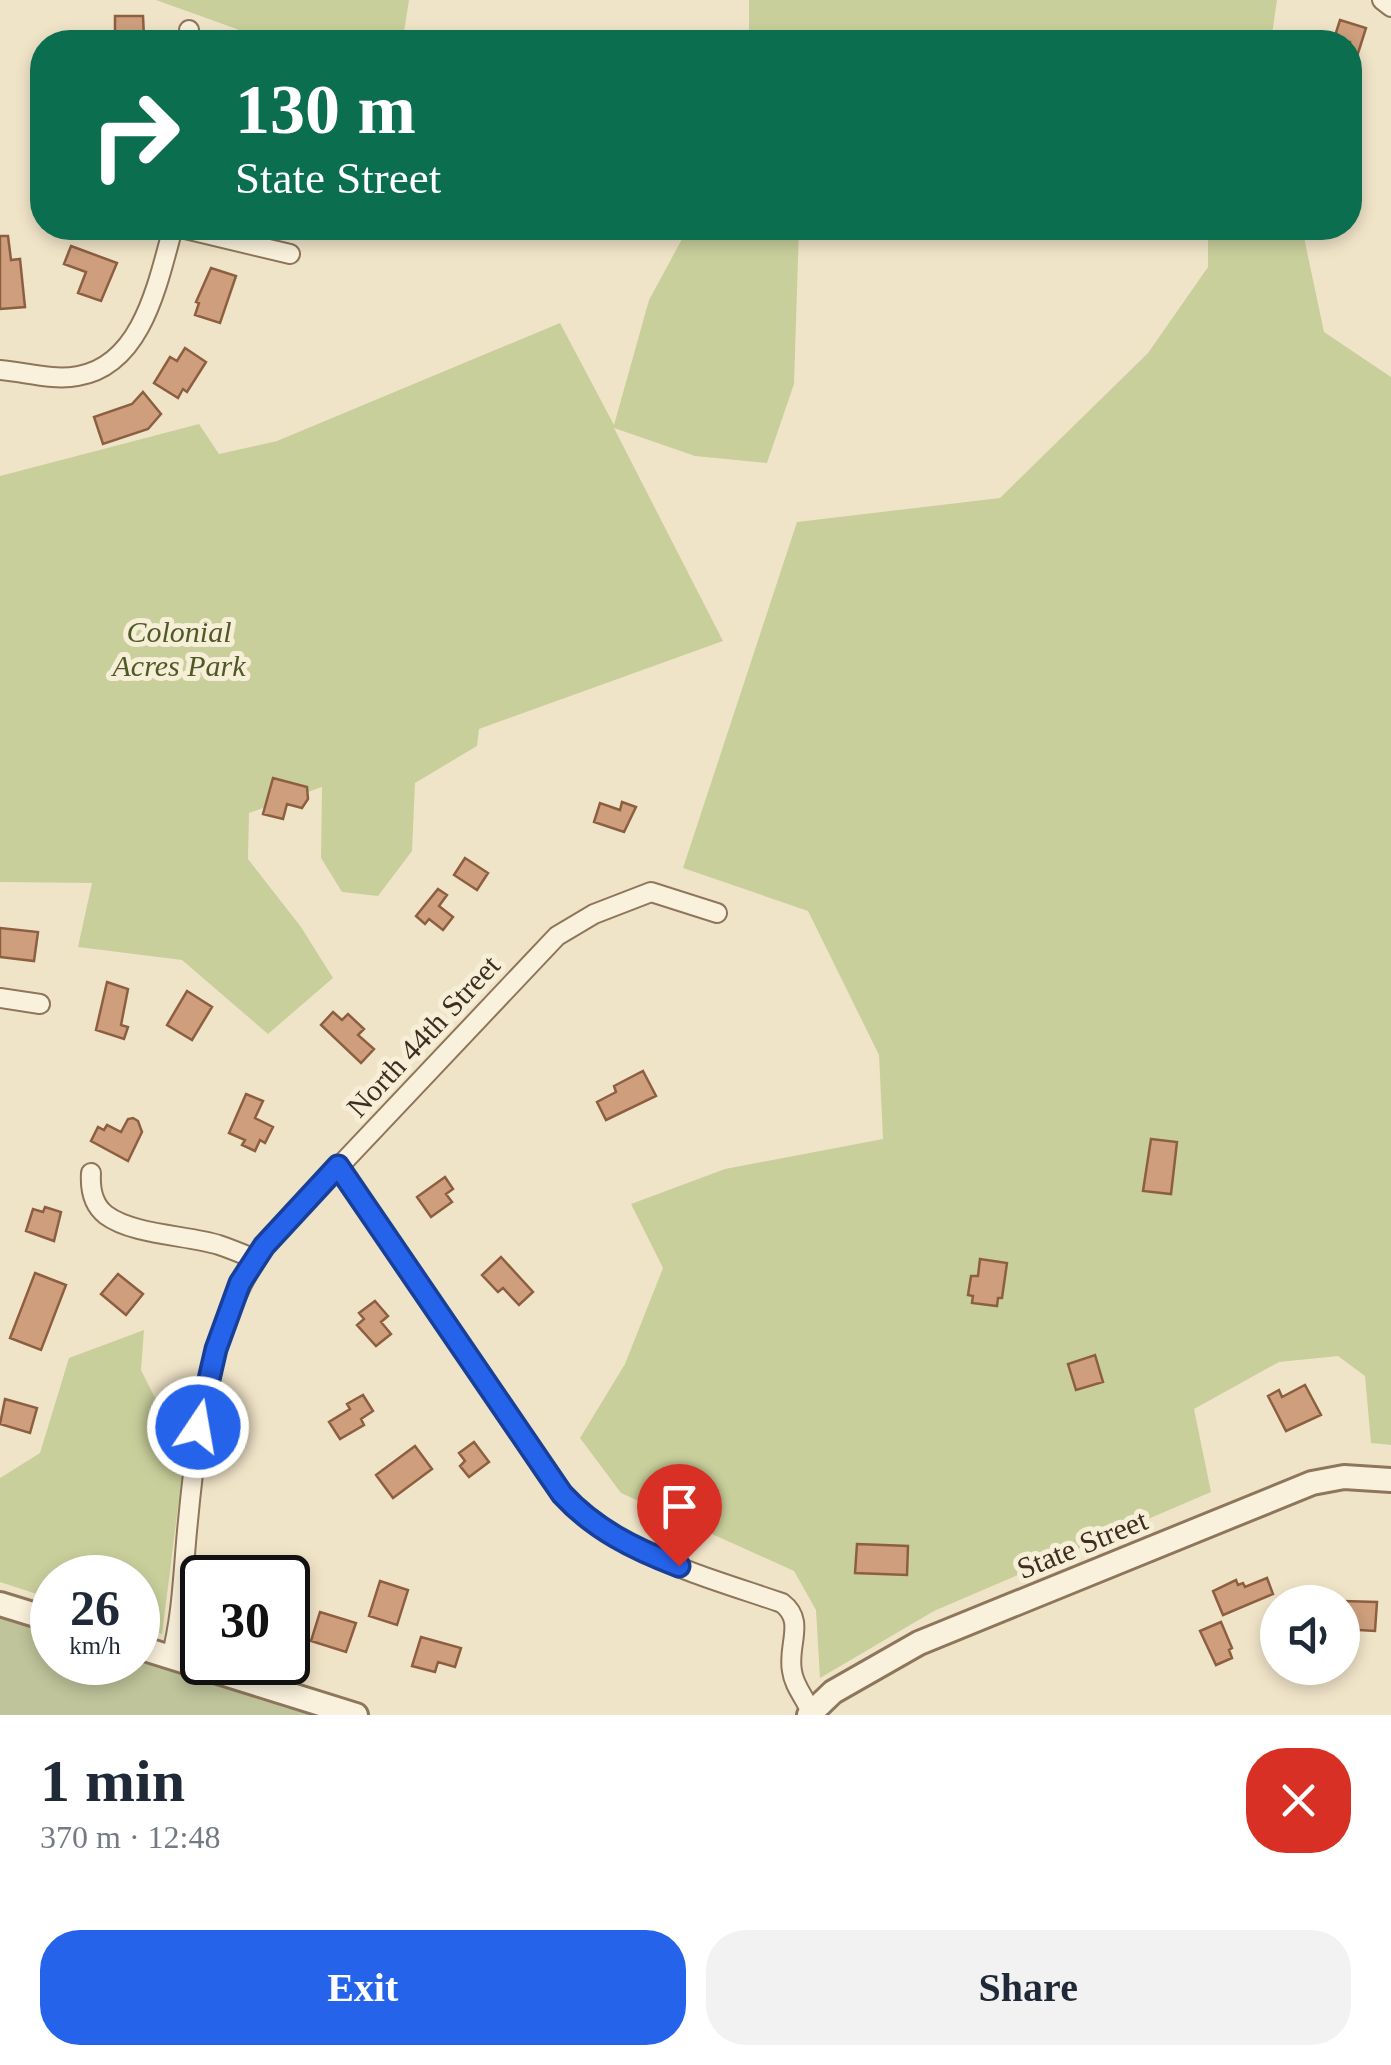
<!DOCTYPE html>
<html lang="en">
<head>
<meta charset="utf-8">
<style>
  :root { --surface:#fff; --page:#f2f2f3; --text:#1f2937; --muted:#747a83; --accent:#2563eb }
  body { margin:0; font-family:"Times New Roman",serif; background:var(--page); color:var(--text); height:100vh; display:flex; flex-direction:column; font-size:38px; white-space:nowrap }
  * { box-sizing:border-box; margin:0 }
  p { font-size:32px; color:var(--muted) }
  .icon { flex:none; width:55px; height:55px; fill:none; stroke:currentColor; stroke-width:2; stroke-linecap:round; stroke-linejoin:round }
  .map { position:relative; height:1715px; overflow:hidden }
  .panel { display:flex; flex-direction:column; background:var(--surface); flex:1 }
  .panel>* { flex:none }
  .hud { position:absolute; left:30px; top:30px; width:1332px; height:210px; border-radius:40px; box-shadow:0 5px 15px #0003; background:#0b6e4f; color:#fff; overflow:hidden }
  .controls { position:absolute; left:1260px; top:1585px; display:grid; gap:20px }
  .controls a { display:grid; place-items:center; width:100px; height:100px; border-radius:50%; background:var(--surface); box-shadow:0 5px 15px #0003; font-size:50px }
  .speed { position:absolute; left:30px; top:1555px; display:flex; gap:20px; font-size:50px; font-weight:700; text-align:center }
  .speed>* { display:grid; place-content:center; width:130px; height:130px; border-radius:50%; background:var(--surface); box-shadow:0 5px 15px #0003; line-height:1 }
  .speed small { font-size:25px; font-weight:400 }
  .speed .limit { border:5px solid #111; border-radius:15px; background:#fff; color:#111 }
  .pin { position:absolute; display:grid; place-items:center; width:85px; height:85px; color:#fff; margin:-102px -42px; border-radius:50% 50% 50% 0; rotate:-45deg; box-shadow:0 0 10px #0007 }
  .pin .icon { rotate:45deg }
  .me { position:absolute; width:110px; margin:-55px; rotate:12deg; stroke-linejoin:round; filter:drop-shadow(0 0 8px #0008) }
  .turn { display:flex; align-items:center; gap:35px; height:210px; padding:0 40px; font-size:45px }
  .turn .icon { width:130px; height:130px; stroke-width:2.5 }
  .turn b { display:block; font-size:70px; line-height:85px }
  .round { display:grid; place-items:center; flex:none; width:105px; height:105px; border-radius:40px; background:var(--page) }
  .head { display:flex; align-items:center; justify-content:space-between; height:170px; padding:0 40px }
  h1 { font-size:60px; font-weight:800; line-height:75px }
  .cta { display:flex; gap:20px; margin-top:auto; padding:20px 40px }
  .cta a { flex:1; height:115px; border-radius:40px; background:var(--accent); color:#fff; font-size:40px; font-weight:800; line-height:115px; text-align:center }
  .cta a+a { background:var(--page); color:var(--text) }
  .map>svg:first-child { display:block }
</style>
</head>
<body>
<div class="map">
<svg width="1391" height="1715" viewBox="0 0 1391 1715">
  <rect width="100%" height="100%" fill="#f0e4c8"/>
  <path fill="#c9cf9b" d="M156,0H409L403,38L397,42H273Z
    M749,0H1277L1271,42H969L855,37L852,42H749Z
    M688,228H799L794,384L767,463L695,456L614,428L723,641L479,729L477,746L415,783L412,851L378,896L342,892L321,858L322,787L249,813L248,859L301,927L333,978L268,1034L182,960L78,947L92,883L0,882V476L199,424L219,454L277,441L560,323L614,425L649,300Z
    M1208,228H1302L1324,332L1391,377V1445L1371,1443L1365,1376L1338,1356L1279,1362L1194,1409L1211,1492L934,1611L820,1678L816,1610L794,1571L621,1493L580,1438L625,1364L663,1268L631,1204L725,1169L883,1139L879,1055L808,911L683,868L797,522L1000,498L1148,353L1208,267Z
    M144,1330L141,1370L162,1412L189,1421L162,1634L138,1627V1578H52V1599L0,1582V1478L40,1453L69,1358Z"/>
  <path fill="#bfc49a" d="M0,1613L52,1630V1662H138V1656L326,1715H0Z"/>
  <path fill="#cf9f7d" stroke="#8d5f41" stroke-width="2.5" d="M115,16H143L144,37H140V42H115Z
    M1340,20L1366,28L1353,69H1350V42H1333Z
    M0,236H8L11,260L20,259L25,307L0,309Z
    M71,246L117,263L101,301L78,293L86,272L64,264Z
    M211,268L236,276L220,323L195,315L199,303L196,302Z
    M185,348L206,362L187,392L183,389L178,398L154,383L170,357L177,361Z
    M143,392L161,414L148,429L103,444L94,417L132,404Z
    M273,778L307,787L308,799L302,808L287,804L283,819L263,814Z
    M622,802L636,807L624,832L594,822L600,803L620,810Z
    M465,858L488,873L477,890L454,875Z
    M438,889L447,895L439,906L453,917L443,930L429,919L425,924L416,916Z
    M0,928L38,932L34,961L0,957Z
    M107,982L128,989L121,1025L128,1027L124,1039L96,1030Z
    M187,991L212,1007L192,1040L167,1025Z
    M333,1012L342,1020L348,1014L364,1029L358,1035L374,1049L361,1063L321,1025Z
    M643,1071L656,1096L606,1120L597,1102L616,1092L614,1086Z
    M246,1094L263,1101L255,1118L273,1127L265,1143L260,1140L255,1151L242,1145L245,1140L229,1133Z
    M133,1118L138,1121L142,1132L128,1161L91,1141L98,1127L104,1130L107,1125L121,1132L128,1119Z
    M1151,1139L1177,1142L1171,1194L1143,1191Z
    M445,1177L453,1189L446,1194L452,1202L431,1217L417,1197Z
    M45,1207L61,1212L54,1241L26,1231L33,1209L43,1212Z
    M501,1257L533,1292L519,1305L503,1288L498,1292L482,1275Z
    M980,1259L1007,1263L1002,1298H998L997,1306L972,1303L973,1296L968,1295L971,1276H978Z
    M35,1273L66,1285L41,1350L10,1338Z
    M118,1274L143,1294L126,1315L101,1294Z
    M375,1301L388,1316L381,1322L391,1334L376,1346L357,1325L364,1319L359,1313Z
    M1095,1355L1103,1382L1076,1390L1068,1364Z
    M1305,1385L1321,1415L1286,1431L1268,1396L1279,1390L1282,1397Z
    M363,1395L373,1411L361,1419L364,1425L340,1439L329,1422L350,1409L347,1404Z
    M5,1399L37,1408L30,1433L0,1424Z
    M474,1442L489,1462L469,1477L460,1466L465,1461L459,1453Z
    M415,1446L432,1469L393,1498L376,1475Z
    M857,1544L908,1546L907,1575L855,1573Z
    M1267,1578L1273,1594L1223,1615L1213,1591L1236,1580L1238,1585L1243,1583L1245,1587Z
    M380,1581L408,1590L397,1625L369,1616Z
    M1342,1601L1377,1602L1375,1631L1342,1629Z
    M320,1612L356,1623L346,1652L311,1641Z
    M1221,1622L1232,1648L1229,1650L1232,1658L1216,1665L1200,1631Z
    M421,1637L461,1648L455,1667L438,1662L435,1672L412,1666Z"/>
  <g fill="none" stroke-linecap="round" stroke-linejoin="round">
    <g stroke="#8d765c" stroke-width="22">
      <path id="minor" d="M1382,0L1391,7
        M189,30V42
        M181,228L290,254
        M0,370C25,372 53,381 78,376C143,365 158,281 173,228
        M0,998L40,1004
        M338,1166L550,1479C607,1552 698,1574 782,1603C806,1621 787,1645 792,1671C794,1687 807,1700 812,1715
        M91,1173C90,1189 93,1205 106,1215C133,1235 187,1235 219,1245C231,1249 243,1254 255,1259
        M171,1658C183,1612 183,1568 188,1521C197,1425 210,1328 264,1246L557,936L594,914L651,892L717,913"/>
    </g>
    <g stroke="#8d765c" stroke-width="28">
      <path id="tertiary" d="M0,1604L52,1620
        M138,1647L356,1715
        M809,1715L833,1692L919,1643L1312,1483L1344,1477L1391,1480"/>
    </g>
    <use href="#minor" stroke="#faf1dc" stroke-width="18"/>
    <use href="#tertiary" stroke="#faf1dc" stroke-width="22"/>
  </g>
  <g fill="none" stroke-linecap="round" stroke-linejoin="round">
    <g stroke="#184099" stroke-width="25">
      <path id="route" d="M198,1427L216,1349L240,1283L264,1246L338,1166L562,1494C594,1529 634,1549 679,1566"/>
    </g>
    <use href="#route" stroke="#2563eb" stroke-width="18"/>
  </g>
  <g text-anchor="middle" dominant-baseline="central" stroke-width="10" stroke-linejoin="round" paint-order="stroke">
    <g font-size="30" font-style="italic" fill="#4d5a26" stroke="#f7eed8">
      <text x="179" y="631">Colonial<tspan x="179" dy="34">Acres Park</tspan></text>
    </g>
    <g font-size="30" fill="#3d2e20" stroke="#f7eed8">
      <text transform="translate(423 1036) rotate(-47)">North 44th Street</text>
      <text transform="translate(1082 1544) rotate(-22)">State Street</text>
    </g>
  </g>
</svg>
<div class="controls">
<a><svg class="icon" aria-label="sound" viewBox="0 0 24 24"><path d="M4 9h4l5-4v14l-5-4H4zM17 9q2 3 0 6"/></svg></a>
</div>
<div class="speed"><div>26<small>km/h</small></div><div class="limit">30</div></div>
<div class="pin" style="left:679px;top:1566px;background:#d93025"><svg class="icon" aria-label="arrive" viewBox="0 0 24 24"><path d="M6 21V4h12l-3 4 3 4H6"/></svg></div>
<svg class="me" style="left:198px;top:1427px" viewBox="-20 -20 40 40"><circle r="17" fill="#2563eb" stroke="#fff" stroke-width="3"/><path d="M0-11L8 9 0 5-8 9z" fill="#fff"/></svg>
<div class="hud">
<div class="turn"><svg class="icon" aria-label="right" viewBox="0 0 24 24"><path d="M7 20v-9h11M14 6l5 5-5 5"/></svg><div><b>130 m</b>State Street</div></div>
</div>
</div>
<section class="panel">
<div class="head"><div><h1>1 min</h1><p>370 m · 12:48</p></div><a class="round" style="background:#d93025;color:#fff"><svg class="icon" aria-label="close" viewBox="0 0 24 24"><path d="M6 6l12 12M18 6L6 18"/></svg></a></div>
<div class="cta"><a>Exit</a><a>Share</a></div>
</section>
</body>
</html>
